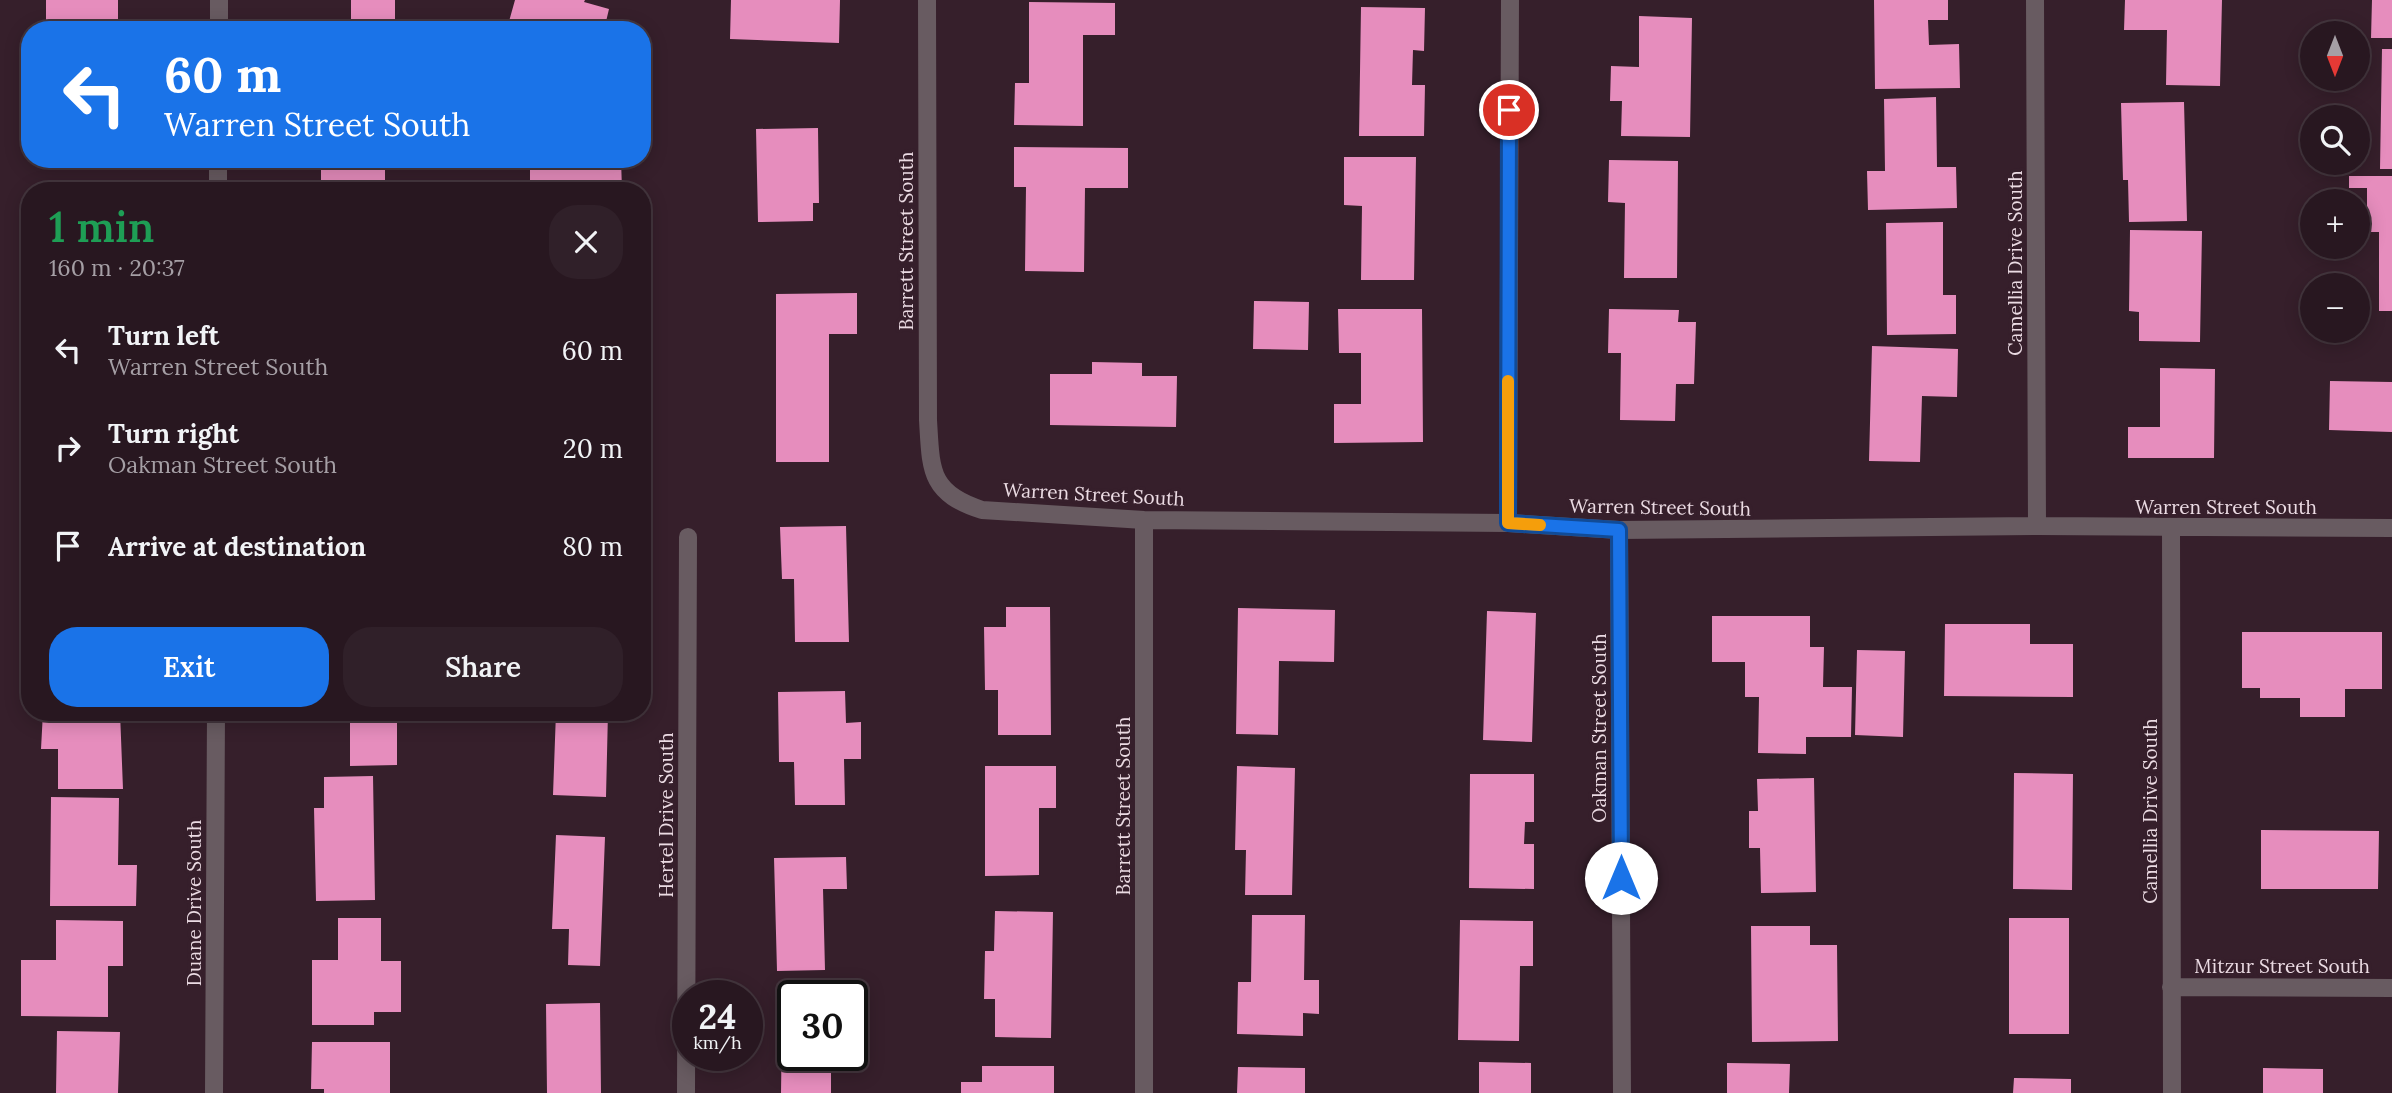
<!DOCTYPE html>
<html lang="en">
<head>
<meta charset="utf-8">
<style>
  :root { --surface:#281720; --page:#302029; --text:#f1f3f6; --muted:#a59fa5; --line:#44363e; --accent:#1a73e8 }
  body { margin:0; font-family:Lora,serif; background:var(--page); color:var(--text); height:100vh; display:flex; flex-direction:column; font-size:26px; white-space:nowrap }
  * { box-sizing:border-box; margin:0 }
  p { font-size:23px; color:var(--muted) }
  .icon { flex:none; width:38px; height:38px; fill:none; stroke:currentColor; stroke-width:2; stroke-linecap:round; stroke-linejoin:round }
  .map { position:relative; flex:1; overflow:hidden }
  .panel { position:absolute; left:21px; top:182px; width:630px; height:539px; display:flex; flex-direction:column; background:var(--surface); border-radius:28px; box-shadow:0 4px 18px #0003,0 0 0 2px var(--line) }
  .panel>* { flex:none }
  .banner { position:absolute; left:21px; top:21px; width:630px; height:147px; border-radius:28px; box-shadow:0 4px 18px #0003,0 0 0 2px var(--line); background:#1a73e8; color:#fff; overflow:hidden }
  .needle { width:46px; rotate:180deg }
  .fabs { position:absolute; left:2300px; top:21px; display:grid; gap:14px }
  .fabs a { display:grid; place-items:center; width:70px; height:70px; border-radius:50%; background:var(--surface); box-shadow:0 4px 18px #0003,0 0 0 2px var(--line); font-size:35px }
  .speed { position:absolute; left:672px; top:980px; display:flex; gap:14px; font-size:35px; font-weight:700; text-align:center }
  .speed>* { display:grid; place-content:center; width:91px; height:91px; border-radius:50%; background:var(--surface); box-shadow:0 4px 18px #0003,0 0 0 2px var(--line); line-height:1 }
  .speed small { font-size:18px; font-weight:400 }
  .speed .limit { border:4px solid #111; border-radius:10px; background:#fff; color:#111 }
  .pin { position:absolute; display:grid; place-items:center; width:60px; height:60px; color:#fff; margin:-30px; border:4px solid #fff; border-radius:50%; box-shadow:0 2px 7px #0007 }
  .me { position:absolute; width:77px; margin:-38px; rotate:0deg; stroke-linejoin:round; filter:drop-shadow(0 0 5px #0008) }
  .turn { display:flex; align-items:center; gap:24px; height:147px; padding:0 28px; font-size:32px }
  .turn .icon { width:91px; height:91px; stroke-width:2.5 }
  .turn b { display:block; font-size:49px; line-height:60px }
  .round { display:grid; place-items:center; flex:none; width:74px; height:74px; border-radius:28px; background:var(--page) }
  .headline { display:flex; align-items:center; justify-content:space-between; height:119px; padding:0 28px }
  h1 { font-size:42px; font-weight:600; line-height:52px; color:#1e9e55 }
  .primary-button { display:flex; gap:14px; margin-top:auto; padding:14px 28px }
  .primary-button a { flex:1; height:80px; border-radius:28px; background:var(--accent); color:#fff; font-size:28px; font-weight:600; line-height:80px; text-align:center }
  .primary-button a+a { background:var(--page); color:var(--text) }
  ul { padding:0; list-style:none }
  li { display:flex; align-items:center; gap:21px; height:98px; padding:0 28px }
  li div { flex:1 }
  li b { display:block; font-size:26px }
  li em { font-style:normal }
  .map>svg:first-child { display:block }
</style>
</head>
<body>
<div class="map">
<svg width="2392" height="1093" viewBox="0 0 2392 1093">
  <rect width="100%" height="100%" fill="#361f2b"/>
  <path fill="#e68dbd" d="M46,0H118V30H46Z
    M351,0H395V30H351Z
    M515,0H585L584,2L609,9L604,30H527L508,25Z
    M731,0H840L839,43L730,39Z
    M1874,0H1948V20H1928L1929,45L1959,44L1960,88L1875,89Z
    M2125,0H2222L2220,86L2166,85L2167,30H2124Z
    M2372,0H2392V38H2371Z
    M1029,2L1115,3V35H1083V126L1014,125L1015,83H1029Z
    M1361,7L1425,8L1424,51L1413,50L1412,85H1425L1424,136H1359Z
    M1639,16L1692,18L1690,137L1621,136L1622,101H1610L1611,66L1639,67Z
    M2382,49H2392V169H2380Z
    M1936,97L1937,167H1956L1957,208L1868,210L1867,171H1885L1884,99Z
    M2184,102L2187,221L2129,222L2128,180H2123L2121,103Z
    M818,128L819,203H813V221L758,222L756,129Z
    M1014,147L1128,148V188H1085L1084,272L1025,271L1026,187H1014Z
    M1344,157H1416L1414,280H1361L1362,206L1344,205Z
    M62,159H117V163H62Z
    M321,159H385V182L321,181Z
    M530,159H621L622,190L530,191Z
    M1609,160L1678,161L1677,278H1624L1625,203L1608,202Z
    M2349,176H2392V311H2379V232H2367V188H2349Z
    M1943,222V295H1956V334L1887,335L1886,223Z
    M2130,230L2202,231L2200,342L2139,341V312L2129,311Z
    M857,293V334H829V462H776V294Z
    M1254,301L1309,302L1308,350L1253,349Z
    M1338,309H1422L1423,442L1334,443V404H1361V353H1339Z
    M1609,309L1679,310L1678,322H1696L1694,384H1676L1675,421L1620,420L1621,353H1608Z
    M1872,346L1958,349L1957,397L1922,396L1920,462L1869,461Z
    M1092,362L1142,363V376H1177L1176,427L1050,425V374H1092Z
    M2160,368L2215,369L2214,458H2128V427H2160Z
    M2330,381L2392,382V432L2329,430Z
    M846,526L849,642H795L794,579H782L780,527Z
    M1006,607H1050L1051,735H998V690H985L984,627H1006Z
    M1238,608L1335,610L1334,662L1279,661L1278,735L1236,734Z
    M1487,611L1536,613L1532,742L1483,740Z
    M1712,616H1810V647H1824L1823,687H1852L1851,737H1806V754L1758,753L1759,697H1745V662H1712Z
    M1945,624H2030V644H2073V697L1944,696Z
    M2242,632H2382V689H2345V717H2300V698H2260V688H2242Z
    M1857,650L1905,651L1903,737L1855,735Z
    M845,691L846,723L861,722V759H844L845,805H795L794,762H779L778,692Z
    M43,712H120L123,789H58V749H41Z
    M350,712H397V765L350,766Z
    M556,712H608L606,797L553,795Z
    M985,766H1056V808H1039V875L985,876Z
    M1237,766L1295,768L1292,895H1245L1246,850H1235Z
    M2014,773L2073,774L2072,890L2013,889Z
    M1470,774H1534V822H1525L1524,844H1534V889L1469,888Z
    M373,776L375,900L316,901L314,808H324V777Z
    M1814,778L1816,892L1761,893L1760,848H1749V811H1758L1757,779Z
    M51,797L119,798L118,865H137L136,906H50Z
    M2261,830L2379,831L2378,889H2261Z
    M556,835L605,837L600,966L568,965L569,929H552Z
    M846,857L847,889H823L825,970L777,971L774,858Z
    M995,911L1053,912L1051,1038L995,1037V999H984L985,951H994Z
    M1252,915H1305L1304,980H1319V1014L1303,1013V1036L1237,1034L1238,982H1251Z
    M338,918H381V961H401V1012H374V1025H312V960H338Z
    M2009,918H2069V1034H2009Z
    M56,920L123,921V966H108V1017L21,1016V960H56Z
    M1460,920L1533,921V966H1520L1519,1041L1458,1040Z
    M1751,926H1810V945H1837L1838,1041L1752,1042Z
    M600,1003L601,1093H547L546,1004Z
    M782,1022H793V1055H831V1093H781Z
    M57,1031L120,1032L118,1093H56Z
    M312,1042H390V1093H324V1089H311Z
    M1479,1062L1531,1063V1093H1479Z
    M1727,1063L1790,1064L1789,1093H1727Z
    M982,1066H1054V1093H961V1082H982Z
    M1238,1067L1305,1068V1093H1237Z
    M2263,1068L2323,1069V1093H2263Z
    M2014,1078L2071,1079V1093H2013Z"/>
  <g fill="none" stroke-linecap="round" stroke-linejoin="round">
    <path stroke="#685b61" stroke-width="18" d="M927,0L928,420C931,470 929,493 982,510L1144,520L1508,523L1619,530L2037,526L2392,528
      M2035,0L2037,526
      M219,30V0
      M218,191V159
      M1508,523L1510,0
      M2171,529L2172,1093
      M1619,530L1622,1093
      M2171,987L2392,988
      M214,1093L216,712
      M686,1093L688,537
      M1144,1093V520"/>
  </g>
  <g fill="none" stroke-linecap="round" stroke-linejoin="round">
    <g stroke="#114b97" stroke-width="18">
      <path id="route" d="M1509,110L1508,523L1619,530L1621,878"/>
    </g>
    <use href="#route" stroke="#1a73e8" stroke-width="12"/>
    <path stroke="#f59e0b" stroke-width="12" d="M1508,381V523L1540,525"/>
  </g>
  <g text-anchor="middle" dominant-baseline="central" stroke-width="7" stroke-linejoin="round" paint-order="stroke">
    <g font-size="19" fill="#ebdbe3" stroke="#361f2b">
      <text transform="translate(906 241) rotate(-90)">Barrett Street South</text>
      <text transform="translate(2015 263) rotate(-90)">Camellia Drive South</text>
      <text transform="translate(1094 494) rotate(3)">Warren Street South</text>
      <text transform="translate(1660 507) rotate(1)">Warren Street South</text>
      <text x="2226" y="507">Warren Street South</text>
      <text transform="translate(1599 728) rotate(-90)">Oakman Street South</text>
      <text transform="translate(1123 806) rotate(-90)">Barrett Street South</text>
      <text transform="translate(2150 811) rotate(-90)">Camellia Drive South</text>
      <text transform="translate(666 815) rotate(-90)">Hertel Drive South</text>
      <text transform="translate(194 903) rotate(-90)">Duane Drive South</text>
      <text x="2282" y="966">Mitzur Street South</text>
    </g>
  </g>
</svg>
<div class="fabs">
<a><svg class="needle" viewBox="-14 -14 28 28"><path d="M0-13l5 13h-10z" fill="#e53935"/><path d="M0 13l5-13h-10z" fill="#a59fa5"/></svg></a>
<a><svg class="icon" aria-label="search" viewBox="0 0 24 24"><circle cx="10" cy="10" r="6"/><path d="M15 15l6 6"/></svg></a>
<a>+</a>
<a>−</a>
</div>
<div class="speed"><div>24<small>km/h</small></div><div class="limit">30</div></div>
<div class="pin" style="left:1509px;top:110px;background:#d93025"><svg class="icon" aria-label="arrive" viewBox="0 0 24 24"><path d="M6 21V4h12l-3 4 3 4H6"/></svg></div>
<svg class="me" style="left:1621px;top:878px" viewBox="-20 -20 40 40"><circle r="19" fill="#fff"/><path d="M0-13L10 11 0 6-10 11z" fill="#1a73e8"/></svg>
<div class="banner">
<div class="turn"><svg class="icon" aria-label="left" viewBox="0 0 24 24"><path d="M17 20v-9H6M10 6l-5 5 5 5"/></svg><div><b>60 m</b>Warren Street South</div></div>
</div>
<section class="panel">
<div class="headline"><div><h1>1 min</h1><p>160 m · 20:37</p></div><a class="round"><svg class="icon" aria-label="close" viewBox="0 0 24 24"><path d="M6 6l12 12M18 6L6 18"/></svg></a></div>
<ul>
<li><svg class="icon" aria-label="left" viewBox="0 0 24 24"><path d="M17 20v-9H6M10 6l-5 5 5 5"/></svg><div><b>Turn left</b><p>Warren Street South</p></div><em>60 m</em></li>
<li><svg class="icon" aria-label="right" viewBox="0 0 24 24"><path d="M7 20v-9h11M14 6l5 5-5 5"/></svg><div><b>Turn right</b><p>Oakman Street South</p></div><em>20 m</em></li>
<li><svg class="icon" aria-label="arrive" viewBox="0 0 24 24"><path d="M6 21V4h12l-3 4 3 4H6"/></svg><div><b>Arrive at destination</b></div><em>80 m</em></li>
</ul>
<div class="primary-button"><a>Exit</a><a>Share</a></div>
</section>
</div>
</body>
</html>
